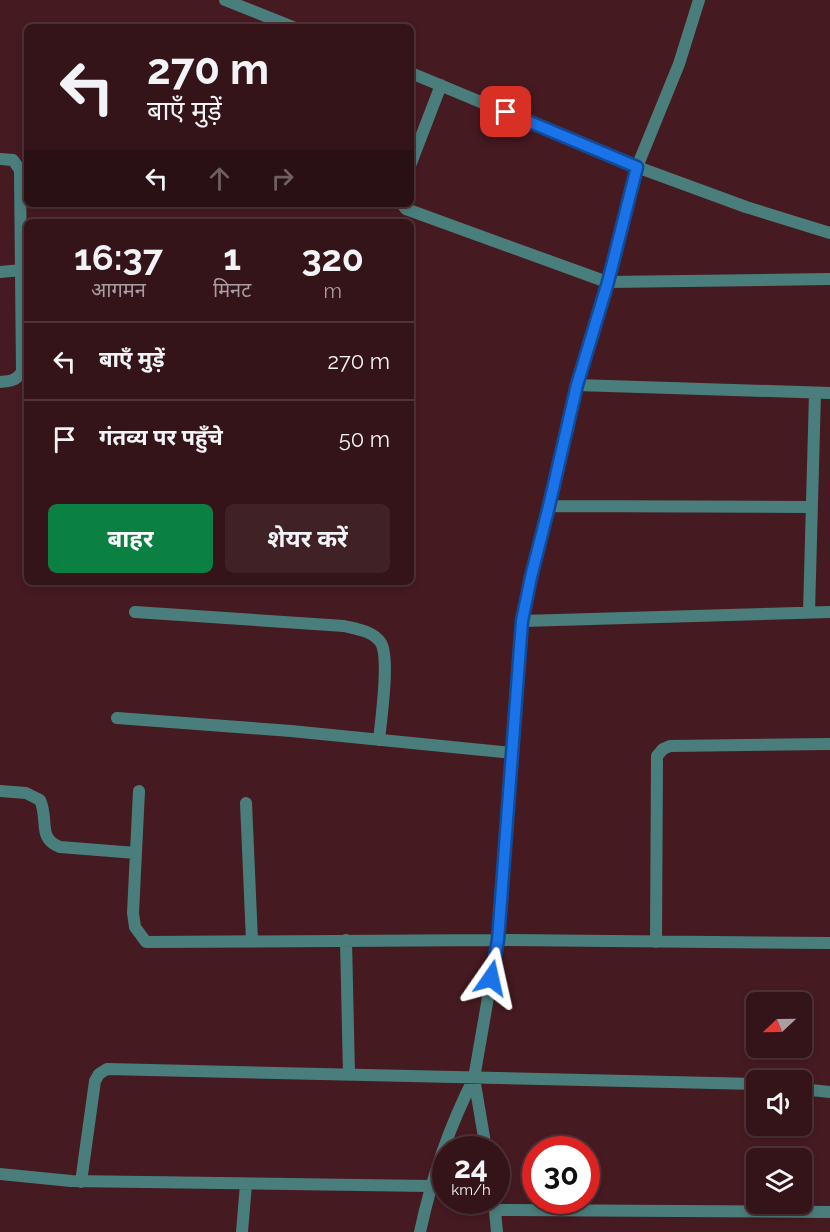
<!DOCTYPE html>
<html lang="hi">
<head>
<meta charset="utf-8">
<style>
  :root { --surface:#341419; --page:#3f2126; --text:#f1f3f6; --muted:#a99ea2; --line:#4e3338; --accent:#0b8043 }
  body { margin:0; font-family:Raleway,"Noto Sans Devanagari",sans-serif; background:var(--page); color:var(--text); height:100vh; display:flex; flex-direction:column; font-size:22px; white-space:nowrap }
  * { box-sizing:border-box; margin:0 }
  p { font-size:20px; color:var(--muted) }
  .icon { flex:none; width:33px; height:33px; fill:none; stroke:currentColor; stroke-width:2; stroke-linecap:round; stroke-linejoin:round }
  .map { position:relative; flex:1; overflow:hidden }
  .panel { position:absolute; left:24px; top:219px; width:390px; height:366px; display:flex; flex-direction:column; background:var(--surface); border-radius:9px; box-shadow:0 3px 9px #0003,0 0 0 2px var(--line) }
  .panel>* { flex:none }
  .hud { position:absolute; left:24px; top:24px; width:390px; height:183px; border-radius:9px; box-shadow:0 3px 9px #0003,0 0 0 2px var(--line); background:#341419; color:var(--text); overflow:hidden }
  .needle { width:39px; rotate:248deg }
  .controls { position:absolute; left:746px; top:992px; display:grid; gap:12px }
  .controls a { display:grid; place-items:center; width:66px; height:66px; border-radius:9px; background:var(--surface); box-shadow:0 3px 9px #0003,0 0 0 2px var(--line); font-size:30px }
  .speed { position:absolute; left:432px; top:1136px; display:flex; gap:12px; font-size:30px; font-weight:700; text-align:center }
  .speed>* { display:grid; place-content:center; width:78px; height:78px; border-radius:50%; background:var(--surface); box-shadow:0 3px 9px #0003,0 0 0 2px var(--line); line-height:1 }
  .speed small { font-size:15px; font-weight:400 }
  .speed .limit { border:9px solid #d22; background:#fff; color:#111 }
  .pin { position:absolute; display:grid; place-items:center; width:51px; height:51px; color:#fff; margin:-26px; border-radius:12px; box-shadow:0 3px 9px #0006 }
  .me { position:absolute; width:66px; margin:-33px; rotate:11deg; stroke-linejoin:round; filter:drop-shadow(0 0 4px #0008) }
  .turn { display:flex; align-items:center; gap:21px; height:126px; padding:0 24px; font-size:27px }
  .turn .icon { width:78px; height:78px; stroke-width:2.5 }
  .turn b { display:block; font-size:42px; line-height:51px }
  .lanes { display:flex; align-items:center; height:57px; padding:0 24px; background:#0003; justify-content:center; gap:30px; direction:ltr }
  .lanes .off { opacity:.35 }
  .eta { display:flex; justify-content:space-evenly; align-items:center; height:102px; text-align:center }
  .eta b { font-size:36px; font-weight:700; line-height:42px }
  .primary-button { display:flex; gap:12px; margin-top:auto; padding:12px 24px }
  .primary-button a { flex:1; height:69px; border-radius:9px; background:var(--accent); color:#fff; font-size:24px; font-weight:700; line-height:69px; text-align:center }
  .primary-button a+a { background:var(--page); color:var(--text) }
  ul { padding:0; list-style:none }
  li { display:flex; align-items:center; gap:18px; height:78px; padding:0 24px; border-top:2px solid var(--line) }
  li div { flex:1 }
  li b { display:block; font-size:22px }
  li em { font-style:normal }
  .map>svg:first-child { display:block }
</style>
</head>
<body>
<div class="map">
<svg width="830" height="1232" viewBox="0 0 830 1232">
  <rect width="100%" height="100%" fill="#461a21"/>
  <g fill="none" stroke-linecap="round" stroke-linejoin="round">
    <path stroke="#4a7e7c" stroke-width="12" d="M225,0L293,27
      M411,73L637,167L746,207L830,233
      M0,159L13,160L20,170L22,372C16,381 10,381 0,382
      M411,163L441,85
      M402,204L406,209L607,282L830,279
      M0,272L22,270
      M577,385L830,393
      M549,506L811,507
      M135,612L344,626C357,629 373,631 381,643C390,658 381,720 379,740
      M809,612L815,393
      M522,621L830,612
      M117,718L291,731L512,753
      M0,791L26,793L40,800C49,819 37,839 60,847L136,853
      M139,791L133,913L135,927L146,942L498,940L830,943
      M246,803L252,941
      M346,940L349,1075
      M656,942L657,756L663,749L670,746L830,744
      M801,1089L830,1092
      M486,1149L474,1078L498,940L522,621L531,577L549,506L577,385L607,282L637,167L679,64L699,0
      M0,1174L71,1181L430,1186
      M81,1182L95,1081L99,1074L107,1069L756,1084
      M494,1200L497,1232
      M496,1210L830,1212
      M242,1232L246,1184
      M420,1232C432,1176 448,1129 474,1078"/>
  </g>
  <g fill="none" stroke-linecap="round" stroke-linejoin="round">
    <g stroke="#114b97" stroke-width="15">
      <path id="route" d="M491,978L498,940L522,621L531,577L549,506L577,385L608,282L637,167L506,112"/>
    </g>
    <use href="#route" stroke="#1a73e8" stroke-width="10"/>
  </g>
</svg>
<div class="controls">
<a><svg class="needle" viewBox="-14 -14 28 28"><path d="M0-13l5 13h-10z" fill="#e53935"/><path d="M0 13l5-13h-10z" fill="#a99ea2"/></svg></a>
<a><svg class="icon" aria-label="sound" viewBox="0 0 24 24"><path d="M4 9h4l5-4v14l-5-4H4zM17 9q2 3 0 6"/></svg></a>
<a><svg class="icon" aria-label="layers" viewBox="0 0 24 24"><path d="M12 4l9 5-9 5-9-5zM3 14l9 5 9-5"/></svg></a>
</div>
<div class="speed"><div>24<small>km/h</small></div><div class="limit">30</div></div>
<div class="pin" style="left:506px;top:112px;background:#d93025"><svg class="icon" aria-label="arrive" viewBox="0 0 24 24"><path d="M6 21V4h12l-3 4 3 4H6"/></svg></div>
<svg class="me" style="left:491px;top:978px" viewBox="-20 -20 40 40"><path d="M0-17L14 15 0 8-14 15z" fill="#1a73e8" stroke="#fff" stroke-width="4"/></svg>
<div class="hud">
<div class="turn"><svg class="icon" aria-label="left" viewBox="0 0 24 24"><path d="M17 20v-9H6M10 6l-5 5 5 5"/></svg><div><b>270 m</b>बाएँ मुड़ें</div></div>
<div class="lanes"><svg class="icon" aria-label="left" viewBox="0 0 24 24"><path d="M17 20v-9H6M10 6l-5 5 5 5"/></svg><svg class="icon off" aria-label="ahead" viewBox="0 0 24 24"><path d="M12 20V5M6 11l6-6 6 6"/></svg><svg class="icon off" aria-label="right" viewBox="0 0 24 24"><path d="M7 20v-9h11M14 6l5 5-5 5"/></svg></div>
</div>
<section class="panel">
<div class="eta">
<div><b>16:37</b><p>आगमन</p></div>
<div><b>1</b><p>मिनट</p></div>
<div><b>320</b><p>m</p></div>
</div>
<ul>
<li><svg class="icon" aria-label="left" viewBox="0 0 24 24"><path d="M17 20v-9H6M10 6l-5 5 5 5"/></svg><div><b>बाएँ मुड़ें</b></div><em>270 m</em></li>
<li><svg class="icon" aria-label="arrive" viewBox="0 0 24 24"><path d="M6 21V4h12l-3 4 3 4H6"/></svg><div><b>गंतव्य पर पहुँचे</b></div><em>50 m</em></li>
</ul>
<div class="primary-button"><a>बाहर</a><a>शेयर करें</a></div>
</section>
</div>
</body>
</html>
